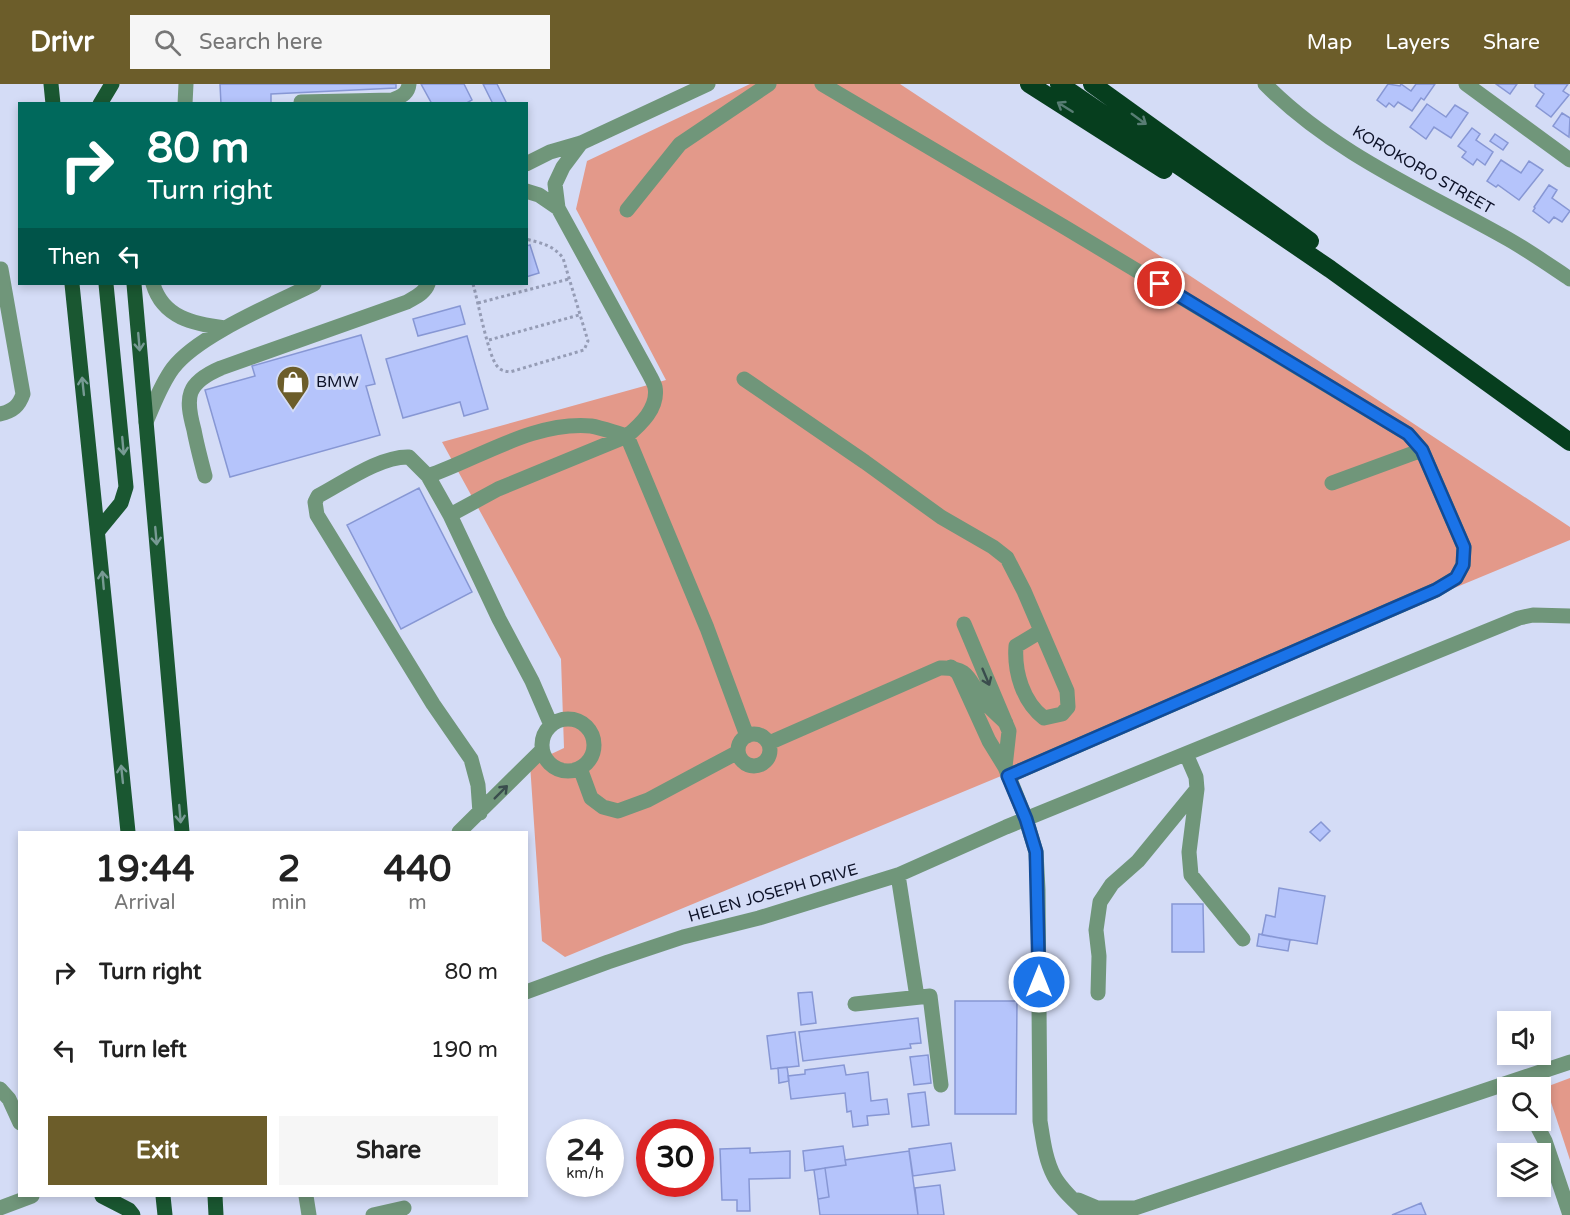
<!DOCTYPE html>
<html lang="en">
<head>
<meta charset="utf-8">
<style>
  :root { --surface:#fff; --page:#f6f6f6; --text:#222; --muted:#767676; --accent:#6c5d2a }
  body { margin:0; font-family:"Varela Round",sans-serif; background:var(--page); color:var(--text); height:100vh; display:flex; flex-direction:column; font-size:22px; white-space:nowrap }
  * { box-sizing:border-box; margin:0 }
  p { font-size:20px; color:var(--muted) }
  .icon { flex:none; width:33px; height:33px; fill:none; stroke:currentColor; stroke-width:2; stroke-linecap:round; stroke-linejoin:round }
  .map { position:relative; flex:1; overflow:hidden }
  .drawer { position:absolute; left:18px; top:747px; width:510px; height:366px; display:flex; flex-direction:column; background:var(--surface); border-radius:0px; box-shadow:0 3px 9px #0003 }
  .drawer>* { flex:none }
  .banner { position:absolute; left:18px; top:18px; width:510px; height:183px; border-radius:0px; box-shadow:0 3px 9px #0003; background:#00695c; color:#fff; overflow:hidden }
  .fabs { position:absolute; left:1497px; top:927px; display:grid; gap:12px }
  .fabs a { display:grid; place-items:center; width:54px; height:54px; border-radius:0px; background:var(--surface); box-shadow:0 3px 9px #0003; font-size:30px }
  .speed { position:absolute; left:546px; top:1035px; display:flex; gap:12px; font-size:30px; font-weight:700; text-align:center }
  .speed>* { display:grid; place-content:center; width:78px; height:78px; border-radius:50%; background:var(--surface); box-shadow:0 3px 9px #0003; line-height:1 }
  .speed small { font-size:15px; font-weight:400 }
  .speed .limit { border:9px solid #d22; background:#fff; color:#111 }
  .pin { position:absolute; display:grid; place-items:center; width:51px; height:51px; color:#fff; margin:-26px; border:3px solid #fff; border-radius:50%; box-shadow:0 2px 6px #0007 }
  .me { position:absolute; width:66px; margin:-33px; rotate:0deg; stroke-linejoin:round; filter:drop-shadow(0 0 4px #0008) }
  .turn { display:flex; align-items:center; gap:21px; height:126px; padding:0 30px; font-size:27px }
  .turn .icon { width:78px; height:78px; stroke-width:2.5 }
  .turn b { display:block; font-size:42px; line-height:51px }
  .then { display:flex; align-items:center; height:57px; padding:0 30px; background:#0003; gap:12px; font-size:22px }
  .eta { display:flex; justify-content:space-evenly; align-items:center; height:102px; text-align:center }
  .eta b { font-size:36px; font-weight:800; line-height:42px }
  .primary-button { display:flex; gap:12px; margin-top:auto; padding:12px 30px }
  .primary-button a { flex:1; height:69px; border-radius:0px; background:var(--accent); color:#fff; font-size:24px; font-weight:800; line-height:69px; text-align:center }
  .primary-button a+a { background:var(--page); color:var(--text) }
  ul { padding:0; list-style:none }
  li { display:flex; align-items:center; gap:18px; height:78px; padding:0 30px }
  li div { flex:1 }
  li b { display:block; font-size:22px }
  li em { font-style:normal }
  header { display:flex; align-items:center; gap:36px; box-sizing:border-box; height:84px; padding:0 30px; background:var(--accent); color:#fff }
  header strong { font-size:28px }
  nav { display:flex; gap:33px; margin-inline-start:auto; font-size:21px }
  .search { width:420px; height:54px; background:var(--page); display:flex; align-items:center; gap:15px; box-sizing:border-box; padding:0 21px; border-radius:0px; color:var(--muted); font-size:22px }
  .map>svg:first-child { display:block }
</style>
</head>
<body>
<header>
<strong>Drivr</strong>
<div class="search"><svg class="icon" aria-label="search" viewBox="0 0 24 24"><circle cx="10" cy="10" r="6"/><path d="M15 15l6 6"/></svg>Search here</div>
<nav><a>Map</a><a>Layers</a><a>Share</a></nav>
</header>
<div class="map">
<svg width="1570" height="1131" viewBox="0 0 1570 1131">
  <rect width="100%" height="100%" fill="#d4dcf6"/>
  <path fill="#e3998a" d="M750,0H900L1570,443V456L565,873L542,857L530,680L564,664L561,575L442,358L666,296L576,125L587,77Z
    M1570,994V1076L1546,1003Z"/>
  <path fill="#b5c4fb" stroke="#8797d4" stroke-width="1.5" d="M220,0H396V4L271,10V20H221Z
    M421,0H464L472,16L465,20H432Z
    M483,0H497L507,20H493Z
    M1388,0L1400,2L1401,0L1411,7L1416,0H1435L1424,16L1421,14L1412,27L1398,18L1394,23L1389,19L1386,23L1377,16Z
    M1496,0H1517L1510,10Z
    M1535,0H1568L1563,7L1569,11L1551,33L1536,22L1544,10L1535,3Z
    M1427,20L1446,33L1455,21L1468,29L1451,54L1434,43L1426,55L1410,43Z
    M1562,29L1570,34L1569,53L1553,42Z
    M1472,44L1480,50L1476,56L1493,68L1485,81L1477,75L1473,81L1462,73L1466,68L1458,62Z
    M1495,50L1508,59L1503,66L1490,57Z
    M1501,76L1521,89L1529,77L1543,86L1519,116L1498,101L1496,103L1487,97Z
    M1549,101L1557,106L1552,114L1570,127L1562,138L1554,133L1549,139L1533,127L1535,124L1534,123Z
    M530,161L539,189L526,193V162Z
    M460,222L465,240L418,252L413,235Z
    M361,251L375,300L366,302L380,351L230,393L205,306L255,292L252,282Z
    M467,252L488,325L464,332L460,318L403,334L386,275Z
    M419,404L472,508L401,545L347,441Z
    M1321,738L1330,747L1320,757L1310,748Z
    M1279,804L1325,812L1317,860L1262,851L1266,831L1275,833Z
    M1172,820H1203L1204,868H1172Z
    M1259,850L1290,856L1288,867L1257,862Z
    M812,908L816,939L801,941L798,909Z
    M955,917H1017L1016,1030H955Z
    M918,934L921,959L910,960L911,964L803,977L799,948Z
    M795,948L799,982L771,985L767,952Z
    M928,971L931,999L914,1001L910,973Z
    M844,981L846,991L868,988L871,1017L887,1015L889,1030L867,1032L868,1041L853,1043L851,1027L847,1028L845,1009L791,1015L788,992L805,990V986Z
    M787,983L789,997L779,999L778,984Z
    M925,1008L929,1041L912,1043L908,1010Z
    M951,1059L955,1086L913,1092L909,1065Z
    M843,1062L846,1081L805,1087L803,1067Z
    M750,1064V1069L790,1067V1094L749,1095L750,1127H737V1116H722L720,1065Z
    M909,1067L918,1131H820L818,1115L829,1113L825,1084L846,1081L845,1076Z
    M825,1084L829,1113L818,1115L814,1086Z
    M940,1101L944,1131H918L915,1104Z
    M1421,1119L1426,1131H1392Z"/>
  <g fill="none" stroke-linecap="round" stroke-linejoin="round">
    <path stroke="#959cb5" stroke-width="3" stroke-dasharray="3 3" stroke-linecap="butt" d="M473,200C478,217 488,271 497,282C501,287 505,287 510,288L584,266L588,257L563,174C553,161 541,159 526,155
      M478,219L569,195
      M489,256L579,231"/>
    <path stroke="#70967a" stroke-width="15" d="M822,0L1066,144L1408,350L1422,366L1464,463L1463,481L1456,494L1436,506L1008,692
      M1265,0C1333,69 1425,108 1508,155C1529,167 1549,181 1570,195
      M1466,0L1570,76
      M301,18L393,16C401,12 408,10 409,0
      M185,20L186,0
      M526,80L550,68L581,59L708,0
      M526,107L539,111L558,124
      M627,126L680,60L769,0
      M153,200C163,234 194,240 225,244
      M744,295L865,378L941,433L993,463L1007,474L1024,507L1067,607L1068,623L1062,630L1044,634C1023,618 1014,588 1016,562L1041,547
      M0,330C13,327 19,322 23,310L1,185
      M146,338C154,320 161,300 173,284C198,251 276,219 314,200
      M205,392C201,377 197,362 194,346C185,313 186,299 221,284L407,218C415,213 425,209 428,200
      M428,392C480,374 534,337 591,342C603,344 615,349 627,352L707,544L747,652
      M1332,399L1422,366
      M450,431L498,405L627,352C640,341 659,324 655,303C654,299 651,294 649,290L558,124L555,100L563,83L581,59
      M964,540L1009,647L1005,683
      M951,583L958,589L989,657L1005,683L1026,735L1036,768L1038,806L1040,1037C1043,1055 1045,1075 1054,1092C1062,1107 1077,1119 1089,1131
      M542 661a26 26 0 1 1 52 0a26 26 0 1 1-52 0Z
      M738 666a16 16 0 1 1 32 0a16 16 0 1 1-32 0Z
      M769,659L940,584C969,583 968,595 982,615C989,624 998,631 1006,639
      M1186,670L1196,693L1197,705L1189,768L1191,791L1243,855
      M580,684L591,714L603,723L618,727L648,716L738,668
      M480,729L478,701L471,675L433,620L317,431L315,418L318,412C343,399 380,372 409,373L428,392L450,431L499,535L532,597L551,641
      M459,748L542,666
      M898,791L917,913
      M526,908L608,878L683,853L759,834L898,791L1006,743L1519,534L1533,531L1570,532
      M1098,909L1099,872L1096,846L1100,818L1112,800L1138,777L1197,705
      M855,920L930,912L941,1001
      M0,1005L9,1015L20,1039
      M1534,1036L1545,1057L1570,1131
      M306,1112L309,1131
      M1078,1116L1097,1124H1135L1570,978
      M0,1124L32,1112
      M373,1131L404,1124"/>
    <path stroke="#1a5731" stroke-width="15" d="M51,0L53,20
      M100,20L112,0
      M72,200L128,748
      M134,200L182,748
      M98,447L121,419L126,403L106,200
      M102,1112L129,1126L133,1131
      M163,1112L165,1131
      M215,1112L216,1131"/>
    <path stroke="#063e1e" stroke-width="18" d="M1029,0L1164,86
      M1059,0L1330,185L1570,358
      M1092,0L1310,157"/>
  </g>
  <defs><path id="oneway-shaft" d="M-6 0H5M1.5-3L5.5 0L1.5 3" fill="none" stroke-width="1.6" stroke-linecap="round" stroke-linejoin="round" transform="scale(1.5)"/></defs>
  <g stroke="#587d74">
    <use href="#oneway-shaft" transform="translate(1065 23) rotate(-148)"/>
    <use href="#oneway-shaft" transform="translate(1139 35) rotate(36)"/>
  </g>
  <g stroke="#779a94">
    <use href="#oneway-shaft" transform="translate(139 258) rotate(85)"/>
    <use href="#oneway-shaft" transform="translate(83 302) rotate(-96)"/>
    <use href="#oneway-shaft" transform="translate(123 362) rotate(85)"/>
    <use href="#oneway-shaft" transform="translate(156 452) rotate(85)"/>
    <use href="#oneway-shaft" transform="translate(103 496) rotate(-95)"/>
    <use href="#oneway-shaft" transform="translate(122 690) rotate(-96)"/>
    <use href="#oneway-shaft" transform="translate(180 730) rotate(85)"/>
  </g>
  <g stroke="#3a4d4d">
    <use href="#oneway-shaft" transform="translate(986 593) rotate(67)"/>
    <use href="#oneway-shaft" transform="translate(501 708) rotate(-45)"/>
  </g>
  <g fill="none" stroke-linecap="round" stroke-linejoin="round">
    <g stroke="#114b97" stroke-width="15">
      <path id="route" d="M1039,898L1036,768L1026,735L1008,692L1436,506L1456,494L1463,481L1464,463L1422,366L1408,350L1160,200"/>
    </g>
    <use href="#route" stroke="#1a73e8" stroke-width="10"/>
  </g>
  <defs>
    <g id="shop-pin" transform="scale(1.725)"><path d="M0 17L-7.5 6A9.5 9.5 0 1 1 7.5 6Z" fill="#6c5d2a" stroke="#d4dcf6"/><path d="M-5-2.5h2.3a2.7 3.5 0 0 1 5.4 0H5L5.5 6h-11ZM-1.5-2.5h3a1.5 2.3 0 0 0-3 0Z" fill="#fff"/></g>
  </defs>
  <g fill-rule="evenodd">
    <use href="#shop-pin" x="293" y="298"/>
  </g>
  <g text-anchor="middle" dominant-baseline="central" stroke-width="6" stroke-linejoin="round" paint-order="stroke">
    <g font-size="16" fill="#0d1228" stroke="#d4dcf6">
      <text transform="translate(1423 86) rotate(30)">KOROKORO STREET</text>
      <text transform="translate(773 809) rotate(-16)">HELEN JOSEPH DRIVE</text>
    </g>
    <g font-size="16" fill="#0d1228" stroke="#d4dcf6" text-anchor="start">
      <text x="316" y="298">BMW</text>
    </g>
  </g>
</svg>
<div class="fabs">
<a><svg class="icon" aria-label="sound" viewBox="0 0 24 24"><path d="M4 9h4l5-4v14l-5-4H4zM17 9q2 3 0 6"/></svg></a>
<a><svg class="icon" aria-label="search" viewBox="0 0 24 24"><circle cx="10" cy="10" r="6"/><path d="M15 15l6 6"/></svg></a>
<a><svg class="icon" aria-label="layers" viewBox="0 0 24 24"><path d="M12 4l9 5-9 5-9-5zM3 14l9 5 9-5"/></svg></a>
</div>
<div class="speed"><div>24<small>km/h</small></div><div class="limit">30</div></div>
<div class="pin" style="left:1160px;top:200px;background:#d93025"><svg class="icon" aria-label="arrive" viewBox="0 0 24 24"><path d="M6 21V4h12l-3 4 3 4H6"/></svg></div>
<svg class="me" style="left:1039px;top:898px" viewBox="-20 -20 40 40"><circle r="17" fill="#1a73e8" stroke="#fff" stroke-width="3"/><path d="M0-11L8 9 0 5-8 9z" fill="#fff"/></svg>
<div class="banner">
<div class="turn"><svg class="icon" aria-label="right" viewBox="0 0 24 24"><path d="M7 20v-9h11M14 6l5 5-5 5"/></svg><div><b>80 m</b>Turn right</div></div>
<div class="then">Then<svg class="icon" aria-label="left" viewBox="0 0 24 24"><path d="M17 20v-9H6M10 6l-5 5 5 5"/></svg></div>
</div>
<section class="drawer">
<div class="eta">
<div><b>19:44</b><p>Arrival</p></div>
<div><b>2</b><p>min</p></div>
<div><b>440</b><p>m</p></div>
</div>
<ul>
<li><svg class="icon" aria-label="right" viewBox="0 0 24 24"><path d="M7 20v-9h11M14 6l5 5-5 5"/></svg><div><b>Turn right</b></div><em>80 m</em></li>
<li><svg class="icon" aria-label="left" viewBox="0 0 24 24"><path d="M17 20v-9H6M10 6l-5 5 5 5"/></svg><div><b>Turn left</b></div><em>190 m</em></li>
</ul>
<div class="primary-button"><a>Exit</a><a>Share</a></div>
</section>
</div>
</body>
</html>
